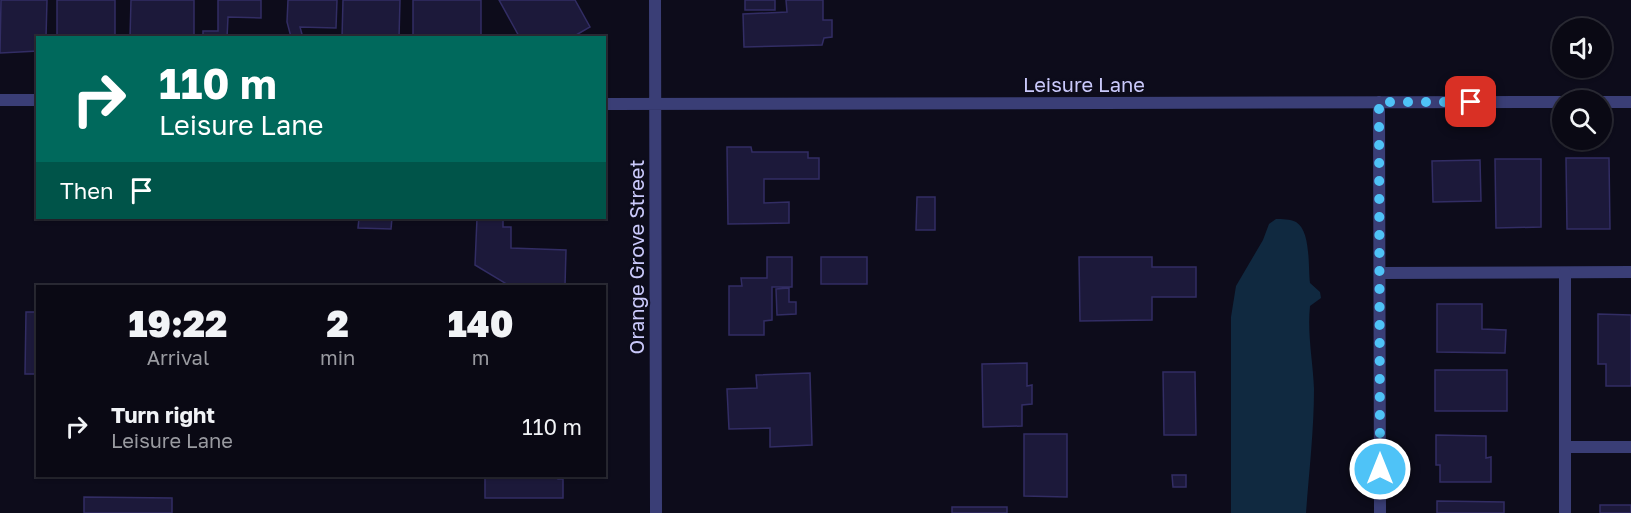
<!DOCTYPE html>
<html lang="en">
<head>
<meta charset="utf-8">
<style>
  :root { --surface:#0a0914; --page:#181722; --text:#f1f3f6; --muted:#999aa0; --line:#2a2a34 }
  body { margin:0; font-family:"Golos Text",sans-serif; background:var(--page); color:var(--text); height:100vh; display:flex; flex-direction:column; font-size:22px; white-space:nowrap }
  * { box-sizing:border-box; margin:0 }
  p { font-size:20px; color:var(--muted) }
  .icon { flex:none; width:33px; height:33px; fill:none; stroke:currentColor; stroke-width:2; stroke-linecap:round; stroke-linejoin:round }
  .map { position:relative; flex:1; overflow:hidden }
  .sheet { position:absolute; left:36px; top:285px; width:570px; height:192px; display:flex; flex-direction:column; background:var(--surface); border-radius:0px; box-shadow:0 2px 4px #0004,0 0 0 2px var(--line) }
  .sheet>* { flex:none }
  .top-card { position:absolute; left:36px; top:36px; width:570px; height:183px; border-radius:0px; box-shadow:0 2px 4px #0004,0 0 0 2px var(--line); background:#00695c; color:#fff; overflow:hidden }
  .controls { position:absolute; left:1552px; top:18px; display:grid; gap:12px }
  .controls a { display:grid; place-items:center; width:60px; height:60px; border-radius:50%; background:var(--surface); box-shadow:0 2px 4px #0004,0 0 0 2px var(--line); font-size:30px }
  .pin { position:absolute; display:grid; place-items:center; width:51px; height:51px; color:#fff; margin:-26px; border-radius:12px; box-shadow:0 3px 9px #0006 }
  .me { position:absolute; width:66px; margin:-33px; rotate:0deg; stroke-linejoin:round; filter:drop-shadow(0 0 4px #0008) }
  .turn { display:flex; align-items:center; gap:21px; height:126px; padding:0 24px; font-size:27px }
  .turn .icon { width:78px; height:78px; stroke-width:2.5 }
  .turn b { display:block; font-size:42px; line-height:51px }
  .then { display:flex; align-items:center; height:57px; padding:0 24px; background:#0003; gap:12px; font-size:22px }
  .eta { display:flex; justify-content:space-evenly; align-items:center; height:102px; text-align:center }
  .eta b { font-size:36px; font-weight:800; line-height:42px }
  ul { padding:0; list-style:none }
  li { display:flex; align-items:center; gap:18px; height:78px; padding:0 24px }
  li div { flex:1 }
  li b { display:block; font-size:22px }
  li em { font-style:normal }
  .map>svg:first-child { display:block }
</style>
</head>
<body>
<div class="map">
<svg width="1631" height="513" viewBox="0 0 1631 513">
  <rect width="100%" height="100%" fill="#0d0c1b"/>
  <path fill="#102940" d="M1276,219C1282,219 1290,219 1296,222C1311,231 1308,267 1310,283L1320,292L1321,298L1310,306C1307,334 1313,361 1314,389C1314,430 1309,472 1306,513H1231V317L1236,286L1263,240L1269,224Z"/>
  <path fill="#1c193a" stroke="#322d64" stroke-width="1.5" d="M1,0H47L46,38H38V51L0,53Z
    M57,0H115V38H57Z
    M131,0H194V38H130Z
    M218,0H261V18L228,17L227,38H203V31H218Z
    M288,0H337L336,28L300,27L303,38H276V36L291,37L287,22Z
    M343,0H400L399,38H342Z
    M413,0H481V38H413Z
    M499,0H575L590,27L571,38H520Z
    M745,0H775V10H745Z
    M786,0H823V20H832V37L824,38L822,45L744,47L743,14L787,12Z
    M727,147H751L752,152H808V158H819V179H764V203L789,202V223L728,224Z
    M1566,158H1609L1610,229H1567Z
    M1495,159H1541V227L1496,228Z
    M1480,160L1481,201L1433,202L1432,161Z
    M917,197H935V230H916Z
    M359,218H392L391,229L358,228Z
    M477,218H503V227H511V248L566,250L565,286H510L475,265Z
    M767,257H792V287H772V320L764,321V335H729V286H742L741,278H767Z
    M821,257H867V284H821Z
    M1079,257H1152V267H1196V297H1152V320L1080,321Z
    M789,288V302H796V314L777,315L776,289Z
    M1437,304H1482V329L1506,330L1505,353L1437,352Z
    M26,312H38V374H25Z
    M1598,314L1631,315V386H1606V364H1598Z
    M1027,363V386L1032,385V404L1022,405V426L983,427L982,364Z
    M1435,370H1507V411H1435Z
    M1163,372H1195L1196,435H1164Z
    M810,373L812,445L770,447V428L729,429L727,389L757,388L756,375Z
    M1024,434H1067V497L1024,496Z
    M1436,435L1486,436V458L1491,457V482H1440V465H1436Z
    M1172,475H1186V487H1173Z
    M485,476H558V479H563V498H485Z
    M84,497L172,498V513H84Z
    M1437,501L1504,502V513H1437Z
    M1600,505H1631V513H1600Z
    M952,507H1007V513H952Z"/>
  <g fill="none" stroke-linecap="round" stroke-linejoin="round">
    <path stroke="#3a3e76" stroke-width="12" d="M1380,273L1631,272"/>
    <path stroke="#3a3e76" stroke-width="12" d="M655,0L656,513
      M0,100H38
      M1379,102L1380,513
      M1602,102H1631
      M604,104L1563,102
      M1565,447H1631
      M1565,513V273"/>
  </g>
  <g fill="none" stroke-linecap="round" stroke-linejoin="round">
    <path stroke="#4fc3f7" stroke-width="10" stroke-dasharray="0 18" d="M1380,469L1379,102H1471"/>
  </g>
  <g text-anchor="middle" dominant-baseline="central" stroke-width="4.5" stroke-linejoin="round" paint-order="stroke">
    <g font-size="20" fill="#cac9fb" stroke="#0d0c1b">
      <text x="1084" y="84">Leisure Lane</text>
      <text transform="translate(636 257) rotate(-90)">Orange Grove Street</text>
    </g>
  </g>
</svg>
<div class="controls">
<a><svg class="icon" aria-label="sound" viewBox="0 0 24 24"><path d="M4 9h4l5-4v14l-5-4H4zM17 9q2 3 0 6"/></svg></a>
<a><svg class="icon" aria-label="search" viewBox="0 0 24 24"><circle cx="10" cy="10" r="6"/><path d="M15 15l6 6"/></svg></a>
</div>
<div class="pin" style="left:1471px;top:102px;background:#d93025"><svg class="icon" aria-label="arrive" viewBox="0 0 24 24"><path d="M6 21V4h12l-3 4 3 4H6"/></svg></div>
<svg class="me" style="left:1380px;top:469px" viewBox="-20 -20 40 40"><circle r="17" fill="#4fc3f7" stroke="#fff" stroke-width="3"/><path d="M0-11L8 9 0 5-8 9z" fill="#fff"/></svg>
<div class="top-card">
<div class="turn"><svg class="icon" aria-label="right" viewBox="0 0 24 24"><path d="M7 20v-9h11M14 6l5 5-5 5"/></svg><div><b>110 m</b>Leisure Lane</div></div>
<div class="then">Then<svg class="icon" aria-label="arrive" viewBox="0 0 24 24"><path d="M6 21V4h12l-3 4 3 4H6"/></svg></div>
</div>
<section class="sheet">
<div class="eta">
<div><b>19:22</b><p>Arrival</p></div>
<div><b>2</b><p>min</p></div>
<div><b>140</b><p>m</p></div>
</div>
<ul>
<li><svg class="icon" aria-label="right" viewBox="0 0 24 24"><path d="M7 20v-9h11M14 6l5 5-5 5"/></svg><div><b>Turn right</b><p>Leisure Lane</p></div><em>110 m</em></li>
</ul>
</section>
</div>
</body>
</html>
